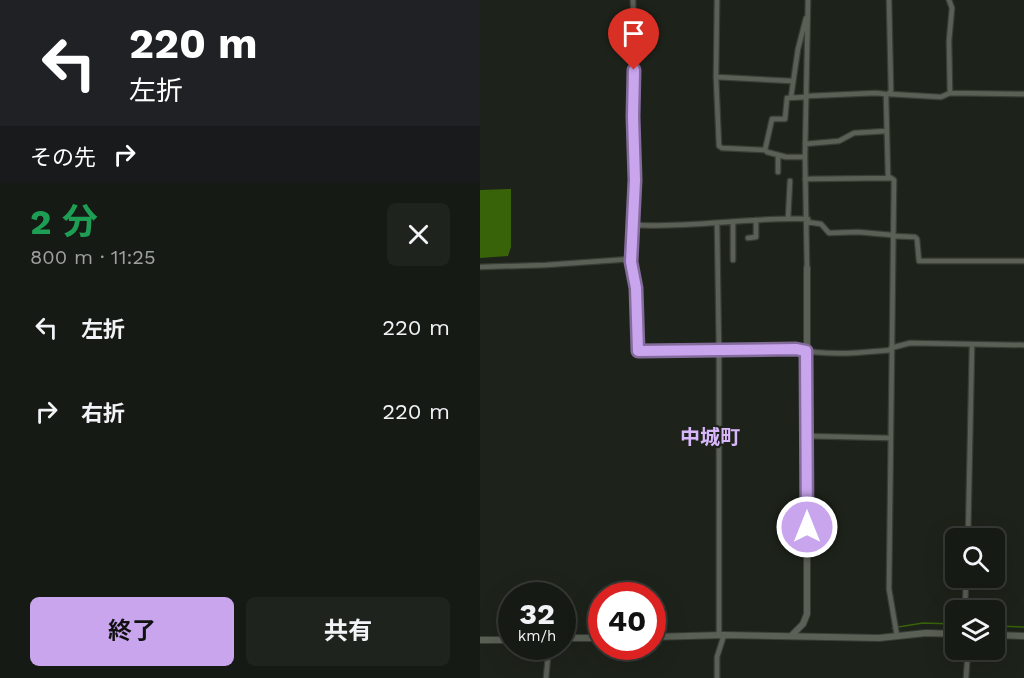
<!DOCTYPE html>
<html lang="ja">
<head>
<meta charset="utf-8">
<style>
  :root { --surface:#161a14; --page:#1f231d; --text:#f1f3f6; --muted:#9ea1a0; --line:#353834; --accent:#c9a5ee }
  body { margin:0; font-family:"Work Sans","Noto Sans JP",sans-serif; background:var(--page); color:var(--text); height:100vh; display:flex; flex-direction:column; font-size:22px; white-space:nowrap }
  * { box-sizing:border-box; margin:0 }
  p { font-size:20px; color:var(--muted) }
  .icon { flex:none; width:33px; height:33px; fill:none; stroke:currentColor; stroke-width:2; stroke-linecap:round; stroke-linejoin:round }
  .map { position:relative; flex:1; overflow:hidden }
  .side { display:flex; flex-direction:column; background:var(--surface); width:480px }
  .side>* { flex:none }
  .guide { background:#202124; color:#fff; overflow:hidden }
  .buttons { position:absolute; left:465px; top:528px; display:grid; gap:12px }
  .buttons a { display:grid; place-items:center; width:60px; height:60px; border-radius:9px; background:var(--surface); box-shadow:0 6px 24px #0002,0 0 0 2px var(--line); font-size:30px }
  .speed { position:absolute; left:18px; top:582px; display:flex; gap:12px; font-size:30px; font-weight:700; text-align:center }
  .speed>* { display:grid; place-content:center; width:78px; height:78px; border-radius:50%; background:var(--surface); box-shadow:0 6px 24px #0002,0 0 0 2px var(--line); line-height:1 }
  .speed small { font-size:15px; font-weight:400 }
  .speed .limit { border:9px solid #d22; background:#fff; color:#111 }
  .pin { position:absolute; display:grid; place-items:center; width:51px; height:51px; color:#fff; margin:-62px -26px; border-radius:50% 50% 50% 0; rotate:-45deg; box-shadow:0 0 6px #0007 }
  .pin .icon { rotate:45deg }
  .me { position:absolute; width:66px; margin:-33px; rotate:0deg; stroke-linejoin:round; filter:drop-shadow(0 0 4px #0008) }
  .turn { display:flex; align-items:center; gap:21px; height:126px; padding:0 30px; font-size:27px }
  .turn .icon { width:78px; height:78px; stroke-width:2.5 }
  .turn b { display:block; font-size:42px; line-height:51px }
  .then { display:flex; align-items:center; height:57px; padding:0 30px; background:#0003; gap:12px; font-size:22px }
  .round { display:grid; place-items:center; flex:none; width:63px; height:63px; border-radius:9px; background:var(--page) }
  .summary { display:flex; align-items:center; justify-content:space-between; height:102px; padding:0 30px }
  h1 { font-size:36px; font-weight:700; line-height:45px; color:#1e9e55 }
  .action { display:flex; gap:12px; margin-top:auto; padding:12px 30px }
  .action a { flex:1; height:69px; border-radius:9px; background:var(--accent); color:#111; font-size:24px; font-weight:700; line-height:69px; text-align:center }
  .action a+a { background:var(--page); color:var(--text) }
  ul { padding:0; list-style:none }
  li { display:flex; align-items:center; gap:18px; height:84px; padding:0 30px }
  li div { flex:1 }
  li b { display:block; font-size:22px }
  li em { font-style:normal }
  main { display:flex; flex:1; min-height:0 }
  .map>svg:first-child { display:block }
</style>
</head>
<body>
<main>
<section class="side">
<div class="guide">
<div class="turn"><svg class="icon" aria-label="left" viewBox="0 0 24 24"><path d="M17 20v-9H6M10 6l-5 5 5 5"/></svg><div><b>220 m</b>左折</div></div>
<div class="then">その先<svg class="icon" aria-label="right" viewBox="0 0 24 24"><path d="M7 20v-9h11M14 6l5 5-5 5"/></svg></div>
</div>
<div class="summary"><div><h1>2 分</h1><p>800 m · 11:25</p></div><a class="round"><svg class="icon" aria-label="close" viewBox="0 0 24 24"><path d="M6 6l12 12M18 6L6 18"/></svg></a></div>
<ul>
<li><svg class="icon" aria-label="left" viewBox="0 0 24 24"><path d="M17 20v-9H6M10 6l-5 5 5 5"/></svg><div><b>左折</b></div><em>220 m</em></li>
<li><svg class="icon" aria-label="right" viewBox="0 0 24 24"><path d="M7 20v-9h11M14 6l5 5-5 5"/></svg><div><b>右折</b></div><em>220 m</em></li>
</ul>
<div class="action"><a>終了</a><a>共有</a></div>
</section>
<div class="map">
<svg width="544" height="678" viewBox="0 0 544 678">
  <rect width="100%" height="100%" fill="#1d221a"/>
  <path fill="#386309" d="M31,189V247L28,256L0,258V190Z"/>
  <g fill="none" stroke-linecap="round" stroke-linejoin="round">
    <path stroke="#386309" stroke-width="1.5" d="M514,626L544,627
      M412,628L443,623L476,624"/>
    <g stroke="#383d36" stroke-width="7">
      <path id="minor" d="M153,0L155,90L153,117L155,180L151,262L156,288L158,351L316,349C347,356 379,353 411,350
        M237,0L236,77L239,146L242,148L285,150L287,152L306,157H325
        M409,0L411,91L406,96L408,176L414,180L409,589L417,636
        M469,0L472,8L469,41L470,93
        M236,77L312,81
        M409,94L461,97L470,93L544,94
        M328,96L396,93L405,94L406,96
        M311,97L318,49L326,18
        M325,144L359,141L374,133L407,131
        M285,150L292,119H305L307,98L327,97
        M298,172V155
        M325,179L411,178
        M308,219L310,181
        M327,222L341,224L349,233L378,232L412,235
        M237,223L239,351V635
        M153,225C211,228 269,217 328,219
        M412,236L435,237L437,239L439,261H544
        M268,238L276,237V220
        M253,260V222
        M0,267L66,265L151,259
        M327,268L325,157L328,0
        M411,348L430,343L544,345
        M326,436L410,438
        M488,538L492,345
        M485,610L486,578
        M66,678L69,646
        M237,678V657L244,635
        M486,678L488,650"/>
    </g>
    <g stroke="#383d36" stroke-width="8">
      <path id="tertiary" d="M514,635L544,636
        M311,636L323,624L327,614V268
        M172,637L244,635L399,638L446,633L476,634
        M82,638H122
        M0,640H32"/>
    </g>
    <use href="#minor" stroke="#5b6057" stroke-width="4.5"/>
    <use href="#tertiary" stroke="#5b6057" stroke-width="6"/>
  </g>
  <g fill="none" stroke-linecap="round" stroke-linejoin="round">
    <g stroke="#836b9b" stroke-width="15">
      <path id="route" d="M154,70L153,117L155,180L151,262L156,288L158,351L316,349L326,351L327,527"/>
    </g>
    <use href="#route" stroke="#c9a5ee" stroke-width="10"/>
  </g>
  <g text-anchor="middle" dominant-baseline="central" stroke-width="4.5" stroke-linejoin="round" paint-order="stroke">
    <g font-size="20" font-weight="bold" fill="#d8b7fb" stroke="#1d221a">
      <text x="230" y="437">中城町</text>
    </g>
  </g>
</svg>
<div class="buttons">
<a><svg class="icon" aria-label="search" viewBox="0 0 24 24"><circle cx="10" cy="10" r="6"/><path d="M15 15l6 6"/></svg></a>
<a><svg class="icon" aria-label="layers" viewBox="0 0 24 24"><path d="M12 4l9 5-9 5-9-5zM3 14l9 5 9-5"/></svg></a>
</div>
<div class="speed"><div>32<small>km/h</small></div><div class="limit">40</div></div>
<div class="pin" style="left:154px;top:70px;background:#d93025"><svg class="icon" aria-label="arrive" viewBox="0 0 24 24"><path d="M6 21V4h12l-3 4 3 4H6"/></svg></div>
<svg class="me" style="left:327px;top:527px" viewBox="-20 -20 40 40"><circle r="17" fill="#c9a5ee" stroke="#fff" stroke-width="3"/><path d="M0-11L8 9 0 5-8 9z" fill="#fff"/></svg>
</div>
</main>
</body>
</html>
